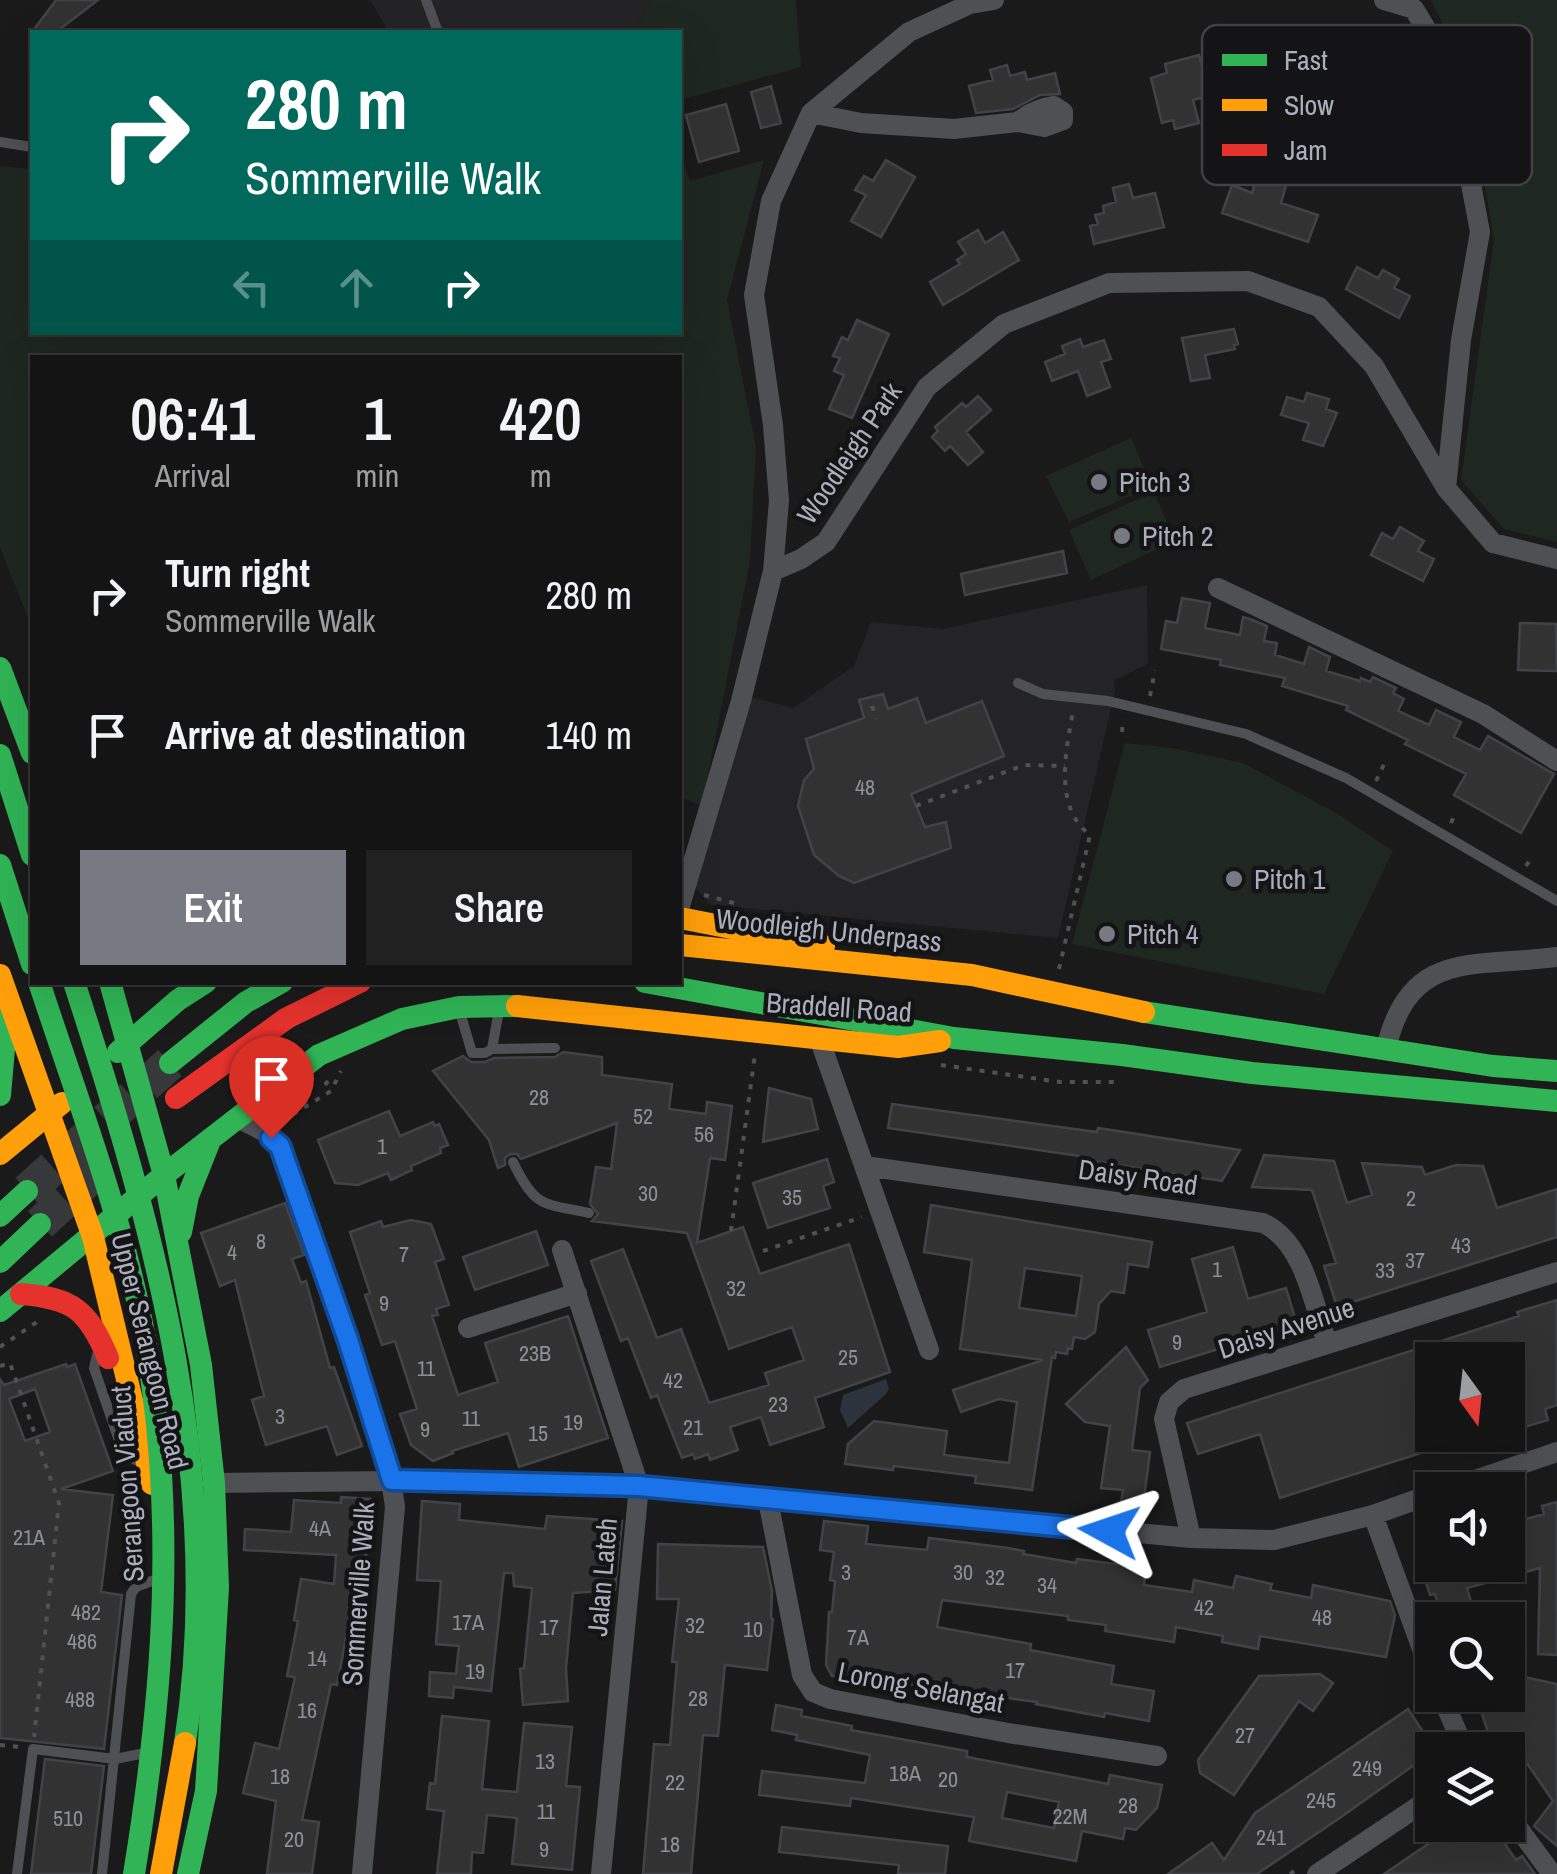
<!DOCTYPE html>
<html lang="en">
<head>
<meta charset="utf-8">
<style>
  :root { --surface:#141414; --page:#212122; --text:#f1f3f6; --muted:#9d9ea0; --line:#333334; --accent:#787a83 }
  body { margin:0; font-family:"Archivo Narrow",sans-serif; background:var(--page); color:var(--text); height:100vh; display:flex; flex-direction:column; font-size:38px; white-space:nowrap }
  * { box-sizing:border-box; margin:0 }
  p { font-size:32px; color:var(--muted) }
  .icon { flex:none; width:55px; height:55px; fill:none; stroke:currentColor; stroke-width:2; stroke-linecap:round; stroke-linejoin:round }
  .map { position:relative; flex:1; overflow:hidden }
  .panel { position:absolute; left:30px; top:355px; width:652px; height:630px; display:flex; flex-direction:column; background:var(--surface); border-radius:0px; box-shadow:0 10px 40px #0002,0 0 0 2px var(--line) }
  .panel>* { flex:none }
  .top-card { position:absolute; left:30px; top:30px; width:652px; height:305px; border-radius:0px; box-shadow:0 10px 40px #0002,0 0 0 2px var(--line); background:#00695c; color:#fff; overflow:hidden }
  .needle { width:65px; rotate:165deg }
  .controls { position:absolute; left:1415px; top:1342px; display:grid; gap:20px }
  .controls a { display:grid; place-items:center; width:110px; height:110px; border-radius:0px; background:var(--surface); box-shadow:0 10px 40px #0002,0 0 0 2px var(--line); font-size:50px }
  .pin { position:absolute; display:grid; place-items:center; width:85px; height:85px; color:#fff; margin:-102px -42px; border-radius:50% 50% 50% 0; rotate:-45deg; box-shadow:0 0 10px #0007 }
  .pin .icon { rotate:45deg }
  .me { position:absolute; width:110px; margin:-55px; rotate:275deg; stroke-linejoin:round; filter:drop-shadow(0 0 8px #0008) }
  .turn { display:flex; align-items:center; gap:35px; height:210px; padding:0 50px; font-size:45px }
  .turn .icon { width:130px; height:130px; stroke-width:2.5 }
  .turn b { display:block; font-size:70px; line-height:85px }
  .lanes { display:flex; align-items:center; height:95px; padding:0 50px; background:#0003; justify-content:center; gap:50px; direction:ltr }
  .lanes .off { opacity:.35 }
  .eta { display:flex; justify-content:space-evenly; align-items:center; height:170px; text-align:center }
  .eta b { font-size:60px; font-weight:600; line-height:70px }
  .button { display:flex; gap:20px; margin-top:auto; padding:20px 50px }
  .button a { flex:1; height:115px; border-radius:0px; background:var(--accent); color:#fff; font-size:40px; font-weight:600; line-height:115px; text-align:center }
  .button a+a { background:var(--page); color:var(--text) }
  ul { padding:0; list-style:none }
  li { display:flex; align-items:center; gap:30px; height:140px; padding:0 50px }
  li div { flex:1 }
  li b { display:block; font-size:38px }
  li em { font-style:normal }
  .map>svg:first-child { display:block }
</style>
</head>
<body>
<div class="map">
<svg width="1557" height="1874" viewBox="0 0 1557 1874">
  <rect width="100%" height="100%" fill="#1a1a1a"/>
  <path fill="#242426" d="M370,0H651L633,32H383L387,28Z
    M1147,585L1148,664L1114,680L1115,691L1058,938L711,905L692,884L750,697L793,708L854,666L871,622L943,629Z"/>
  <path fill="#1f2721" d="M651,0H796L801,67L680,100V32H633Z
    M1431,0H1557V542L1504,529L1461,480L1494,239L1465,69Z
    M680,149L690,181L764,160L727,300L756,448L750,561L702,806L680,797V358H32V628L0,547V166L32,169V332H680Z
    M1131,438L1152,487L1069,522L1046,476Z
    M1154,492L1175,541L1091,580L1069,530Z
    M1125,743L1172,748L1243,763L1338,814L1393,851L1324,994L1072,944Z"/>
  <path fill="#2c333c" d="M886,1379L889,1389L886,1394L848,1428L840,1410L843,1395Z"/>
  <path fill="#323232" stroke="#424346" stroke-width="2.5" fill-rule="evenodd" d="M56,0H98L56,32H32Z
    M1199,55L1203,70L1221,65L1228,91L1193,100L1199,123L1175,129L1173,120L1162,123L1151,78L1167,73L1165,64Z
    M1007,65L1010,76L1025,72L1027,80L1055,73L1060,94L1040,95L1013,109L976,113L969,86L993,80L990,70Z
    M771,86L781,123L761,128L751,92Z
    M726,104L739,151L699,162L686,115Z
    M886,160L915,177L881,237L851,221L866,195L855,190L864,176L873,181Z
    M1258,173L1287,182L1281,203L1318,215L1308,242L1222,213L1232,185L1252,193Z
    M1129,184L1133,198L1155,193L1164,227L1094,244L1090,226L1098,224L1095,215L1104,213L1103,206L1116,202L1113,188Z
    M978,230L985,243L1003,232L1019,260L943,305L930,282L960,264L957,260L966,254L958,242Z
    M1357,267L1378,278L1383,270L1399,279L1394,288L1410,296L1399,318L1346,289Z
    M857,320L889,334L852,418L829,409L844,375L834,371L840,358L833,356L842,337L848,340Z
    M1234,329L1238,344L1234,345L1235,349L1205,355L1210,378L1191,381L1182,338Z
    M1080,339L1083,347L1104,340L1111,359L1101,362L1110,387L1087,396L1078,371L1052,381L1045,362L1065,354L1062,346Z
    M1307,393L1329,399L1326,409L1337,413L1323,446L1303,440L1309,423L1281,415L1287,397L1304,402Z
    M978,396L991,410L966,432L983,452L968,465L950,446L945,451L932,437L938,431L935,427L962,403L966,407Z
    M1400,527L1424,541L1418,551L1434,559L1423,581L1371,555L1382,533L1393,539Z
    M1063,551L1067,573L965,595L961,574Z
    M1182,598L1210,603L1205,628L1240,635L1243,617L1250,619L1267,626L1264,641L1277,643L1275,655L1304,664L1309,647L1330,657L1326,671L1360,681L1361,678L1370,682L1373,677L1396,688L1393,693L1404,699L1398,711L1429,725L1436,710L1461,722L1454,737L1480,750L1488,736L1554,774L1521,833L1454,795L1466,774L1405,744L1408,740L1346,710L1348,706L1282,686L1285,678L1220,665L1221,660L1161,649L1166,621L1177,623Z
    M1520,623L1556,624L1557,671L1518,670Z
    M883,694L888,709L917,698L926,723L982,701L1004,756L911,794L925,827L946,822L951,848L854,883L839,876L814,855L798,806L804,780L814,769L806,739L864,718L859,700Z
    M563,1052L602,1057V1075L672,1084L669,1109L706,1114L707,1102L732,1106L725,1160L710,1158L697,1243L743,1227L760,1274L849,1244L890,1372L815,1398L824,1427L770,1445L761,1417L730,1427L738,1450L710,1460L708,1454L695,1459L693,1454L682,1458L657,1395L651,1398L628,1338L621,1341L591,1261L623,1249L657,1338L681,1329L709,1403L769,1385L765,1373L804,1360L792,1327L729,1349L687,1233L592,1221L598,1214L590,1204L596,1167L611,1169L617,1123L521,1159L517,1154H510L505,1158V1165L498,1168L489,1140L433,1071L463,1056L471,1062H485L494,1058L555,1057Z
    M769,1088L811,1099L818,1129L763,1142Z
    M892,1104L1097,1132L1098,1128L1240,1150L1222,1181L1092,1161L1093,1158L888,1128Z
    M389,1111L400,1136L433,1122L435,1126L439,1124L448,1145L440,1148L441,1153L411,1166L412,1170L391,1180L388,1173L358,1185L335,1183L318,1140Z
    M1264,1155L1334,1161L1347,1203L1372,1195L1362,1163L1422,1167L1425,1175L1456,1165L1483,1166L1497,1208L1557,1189V1237L1337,1307L1324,1266L1336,1263L1312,1190L1252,1187Z
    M827,1159L834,1182L823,1186L830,1208L768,1228L753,1183Z
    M285,1203L304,1255L292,1259L301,1283L306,1281L330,1368L334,1367L362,1446L337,1455L327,1426L266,1445L252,1400L264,1396L235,1280L220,1286L201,1233Z
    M931,1205L1152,1242L1148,1267L1128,1264L1124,1293L1111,1291L1099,1304L1095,1332L1085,1339L1074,1337L1072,1349L1068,1348L1067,1354L1056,1352L1055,1358L1052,1357L1032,1490L975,1483L976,1476L894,1466L893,1470L845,1464L848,1444L874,1421L947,1431L944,1455L1009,1463L1017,1402L999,1399L961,1412L953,1390L1043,1360L960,1349L972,1260L924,1252ZM1025,1268L1082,1276L1076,1316L1019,1308Z
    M411,1220L431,1224L444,1259L435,1262L449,1305L436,1309L438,1315L432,1316L458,1395L498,1382L485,1343L568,1316L608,1438L519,1467L508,1433L452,1451L453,1453L433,1461L411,1445L400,1414L417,1409L395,1341L382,1345L365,1295L370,1293L350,1232L381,1221L383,1227Z
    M536,1231L548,1265L475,1290L463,1257Z
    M1233,1247L1248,1299L1286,1288L1297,1325L1160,1367L1148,1330L1207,1312L1192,1259Z
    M1557,1300V1405L1545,1409L1548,1420L1508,1432V1356L1495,1360H1432V1435H1464L1465,1439L1280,1498L1260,1434L1198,1454L1187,1423L1519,1316L1517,1312Z
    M1126,1347L1148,1380L1140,1388L1132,1450L1150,1452L1143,1506L1121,1503L1123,1490L1101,1488L1110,1426L1085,1422L1066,1404Z
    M66,1364L67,1367L75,1364L113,1471L61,1489L113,1495L101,1592L122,1595L104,1749L0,1738V1379L4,1385ZM35,1389L50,1432L25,1441L9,1399Z
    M341,1497L370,1499L365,1569H362L353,1629L348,1628L337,1685L331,1684L302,1820L319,1822L312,1874H267L276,1801L243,1793L255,1743L279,1749L295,1677L287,1676L298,1621L294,1620L301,1579L334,1584L336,1555L244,1550L245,1529L291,1532L294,1500L341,1503Z
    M422,1501L460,1504L459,1520L545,1529L547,1516L622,1521L615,1590L573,1593L566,1668L568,1701L523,1705L520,1669L524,1668L532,1588L514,1586L513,1573H504L491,1691L454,1687L453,1698L429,1696L430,1672L456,1674L459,1646L436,1644L441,1581L417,1580Z
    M1557,1502V1655L1538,1654L1540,1568L1467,1588L1472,1605L1441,1614L1435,1594L1430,1595L1423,1573L1428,1571L1427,1565H1508V1524L1544,1514L1542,1506Z
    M824,1521L868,1526L866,1544L927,1550L929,1538L1008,1548L1024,1551L1023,1554L1076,1563L1077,1559L1146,1568L1144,1585L1192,1592L1194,1580L1233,1588L1236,1576L1272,1584L1270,1590L1311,1598L1313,1585L1390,1601L1395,1615L1386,1657L1260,1636L1258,1649L1222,1642L1223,1636L1176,1627L1174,1642L1105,1631L1106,1625L1068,1620V1616L942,1600L937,1627L1031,1644L1030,1650L1114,1666L1111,1684L1154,1691L1149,1721L1105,1713L1104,1717L1036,1704L1037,1702L897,1683V1680L832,1676L826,1665L829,1612H832L835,1581L830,1580L834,1552L820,1550Z
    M658,1544L763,1547L772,1591L771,1618L773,1619L767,1670L725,1665L718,1736L703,1735L691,1874H643L654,1744L670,1745L677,1662H672L679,1599H657Z
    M1320,1674L1333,1683L1313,1711L1299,1701L1234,1795L1200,1773L1198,1760L1259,1676Z
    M1524,1677L1557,1684V1846L1534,1826L1553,1801L1508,1736L1491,1741L1482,1714L1512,1704L1508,1682Z
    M776,1705L802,1710L801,1716L852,1726L851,1730L967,1751V1757L1108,1784L1110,1775L1162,1785L1157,1808L1136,1830L1125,1828L1123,1839L1082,1831L1076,1861L969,1841L974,1817L851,1798L850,1806L759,1795L762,1771L865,1783L870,1755L796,1740L797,1735L772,1730ZM1007,1792L1059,1802L1054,1828L1002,1818Z
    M1408,1709L1435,1750L1344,1815L1257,1874H1168L1212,1843L1224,1860L1255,1813Z
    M442,1716L489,1721L482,1789L517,1792L524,1723L572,1727L566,1786L580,1787L572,1870L512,1864L517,1818L487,1815L483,1853L472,1852L471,1874H437L444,1811L427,1809L430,1783L435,1784Z
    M45,1759L104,1766L91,1874H31Z
    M1456,1825H1492L1516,1860L1522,1856L1535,1874H1384Z
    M782,1827L948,1846L945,1874H898L899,1865L779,1852Z"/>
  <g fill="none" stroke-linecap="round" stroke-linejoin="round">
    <path stroke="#37383a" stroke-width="35" stroke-dasharray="35 18" stroke-linecap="butt" d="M27,1191L170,1063
      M40,1224L98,1170"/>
    <path stroke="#505155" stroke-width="4" stroke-dasharray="5 8" stroke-linecap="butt" d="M1150,696L1155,670
      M872,706L876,719
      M1122,732L1123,719
      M1376,781L1387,758
      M916,806L1024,765L1065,766
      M1451,823L1456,812
      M1526,866L1532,857
      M704,895L734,903
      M840,928L880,938
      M1059,969L1090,835C1053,807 1066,751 1073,711
      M941,1065L1060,1082H1115
      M325,1085L331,1077
      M282,1121L331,1091L341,1071
      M731,1231L755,1054
      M763,1251L862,1217
      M0,1347L40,1320
      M0,1366L10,1363L59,1503L34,1737
      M130,1577L133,1497
      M1478,1620L1496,1614L1498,1620
      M0,1745L20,1747
      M1290,1874L1300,1867"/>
    <path stroke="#4f5054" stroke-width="10" d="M426,0L438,32
      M0,142L32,147
      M1018,683L1043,694L1108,701L1246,734L1346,778L1557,901
      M460,1012L472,1053H485L492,1049L555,1048
      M492,1049L499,1010
      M513,1162C535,1208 542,1203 589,1213
      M97,1355L94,1368L122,1449L126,1456L145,1464
      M17,1874L33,1749L115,1759L140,1754
      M102,1874L131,1594L136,1587L157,1579"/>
    <path stroke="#4f5054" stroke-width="20" d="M1384,0L1414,9L1449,67L1480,232L1461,340L1446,488
      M811,113L861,123L954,129L1018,122L1044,127L1063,120V112L1054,106C1041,108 1029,113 1018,122
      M773,571L801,559L826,542L927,387L1004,324L1109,283L1248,281L1319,307L1374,366L1446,488L1493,543L1557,559
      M1218,588L1483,714L1557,761
      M680,906L741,701L773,571L779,501L773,425L754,295L771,201L811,113L909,32L970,4L994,0
      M819,1038L929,1350
      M1386,1049C1409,948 1475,968 1557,957
      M238,1118L265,1132L280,1146L358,1369L390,1473L395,1507L362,1874
      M865,1166L1263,1223C1304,1242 1313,1302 1327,1343
      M562,1250L639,1486L601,1874
      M468,1328L577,1293
      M214,1483L392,1481L639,1486L1191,1538L1274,1540L1373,1515L1432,1494
      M1446,1490L1557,1452
      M768,1500L802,1675L813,1692L830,1699L1008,1733L1157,1756
      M1373,1515L1432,1676
      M1191,1538L1164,1419L1169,1402L1184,1389L1557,1272
      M1441,1695L1465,1750
      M1508,1814L1552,1874
      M1317,1874L1432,1797"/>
    <path stroke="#30b455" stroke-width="22" d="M0,668L32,753
      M0,755L32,855
      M0,865L32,964
      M110,982L164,1175L201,1365L214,1483L218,1587L206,1791L188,1874
      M645,982L954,1038L1122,1055L1252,1073L1557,1101
      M1144,1012L1493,1066L1557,1071
      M118,1052L178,1000L206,982
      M170,1063L246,1002L282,982
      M0,1095L7,1014
      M0,1216L27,1191
      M181,1232L188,1196L209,1143
      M0,1262L40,1224
      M0,1311L164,1175L319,1055L402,1019L459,1007L517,1006"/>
    <path stroke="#ff9f0a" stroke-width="22" d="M680,918L824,946
      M680,945L972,975L1144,1012
      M0,975L93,1237L152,1484
      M517,1006L898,1047L940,1041
      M0,1154L62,1103"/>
    <path stroke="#e5322d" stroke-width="22" d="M176,1098L287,1018L360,982
      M21,1294C73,1298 88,1310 108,1358"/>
    <path stroke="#30b455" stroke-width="22" d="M39,982C76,1095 119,1207 142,1323C178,1507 164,1691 134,1874
      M74,982C154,1228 226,1481 185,1743"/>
    <path stroke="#ff9f0a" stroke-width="22" d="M161,1874L185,1743"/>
  </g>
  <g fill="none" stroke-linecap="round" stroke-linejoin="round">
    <g stroke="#114b97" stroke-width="25">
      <path id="route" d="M271,1138L280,1146L348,1340L392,1480L639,1486L1109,1531"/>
    </g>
    <use href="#route" stroke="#1a73e8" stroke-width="18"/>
  </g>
  <g fill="#787a83" stroke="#141416" stroke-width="4">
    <circle cx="1099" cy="482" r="10"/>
    <circle cx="1122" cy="536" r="10"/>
    <circle cx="1234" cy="879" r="10"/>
    <circle cx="1107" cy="934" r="10"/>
  </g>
  <g text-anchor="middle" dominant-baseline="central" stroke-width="9" stroke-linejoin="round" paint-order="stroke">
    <g font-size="22" fill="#8d8f99">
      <text x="865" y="787">48</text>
      <text x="539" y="1097">28</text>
      <text x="643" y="1116">52</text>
      <text x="704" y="1134">56</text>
      <text x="382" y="1146">1</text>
      <text x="648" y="1193">30</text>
      <text x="792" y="1197">35</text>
      <text x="1411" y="1198">2</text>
      <text x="261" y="1241">8</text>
      <text x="1461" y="1245">43</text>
      <text x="232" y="1252">4</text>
      <text x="404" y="1254">7</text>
      <text x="1415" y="1260">37</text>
      <text x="1217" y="1269">1</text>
      <text x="1385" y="1270">33</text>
      <text x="736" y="1288">32</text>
      <text x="384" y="1303">9</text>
      <text x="1177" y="1342">9</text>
      <text x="535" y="1353">23B</text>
      <text x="848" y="1357">25</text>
      <text x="426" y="1368">11</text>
      <text x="673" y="1380">42</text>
      <text x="778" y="1404">23</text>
      <text x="280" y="1416">3</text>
      <text x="471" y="1418">11</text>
      <text x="573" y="1422">19</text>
      <text x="693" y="1427">21</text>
      <text x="425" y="1429">9</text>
      <text x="538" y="1433">15</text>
      <text x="320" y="1528">4A</text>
      <text x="29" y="1537">21A</text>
      <text x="846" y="1572">3</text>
      <text x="963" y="1572">30</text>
      <text x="995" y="1577">32</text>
      <text x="1047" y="1585">34</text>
      <text x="1204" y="1607">42</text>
      <text x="86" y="1612">482</text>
      <text x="1322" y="1617">48</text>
      <text x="468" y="1622">17A</text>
      <text x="695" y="1625">32</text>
      <text x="549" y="1627">17</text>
      <text x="753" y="1629">10</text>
      <text x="858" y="1637">7A</text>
      <text x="82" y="1641">486</text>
      <text x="317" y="1658">14</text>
      <text x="1015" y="1670">17</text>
      <text x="475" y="1671">19</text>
      <text x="698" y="1698">28</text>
      <text x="80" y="1699">488</text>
      <text x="307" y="1710">16</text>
      <text x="1245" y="1735">27</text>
      <text x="545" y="1761">13</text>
      <text x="1367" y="1768">249</text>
      <text x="905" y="1773">18A</text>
      <text x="280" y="1776">18</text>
      <text x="948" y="1779">20</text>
      <text x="675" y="1782">22</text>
      <text x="1321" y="1800">245</text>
      <text x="1128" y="1805">28</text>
      <text x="546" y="1811">11</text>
      <text x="1070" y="1816">22M</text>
      <text x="68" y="1818">510</text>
      <text x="1271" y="1837">241</text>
      <text x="294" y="1839">20</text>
      <text x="670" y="1844">18</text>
      <text x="544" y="1849">9</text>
    </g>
    <g font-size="28" fill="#abaebb" stroke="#141416">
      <text transform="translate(849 453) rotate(-56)">Woodleigh Park</text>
      <text transform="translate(829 930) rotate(6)">Woodleigh Underpass</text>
      <text transform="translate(839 1007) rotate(4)">Braddell Road</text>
      <text transform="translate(1138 1177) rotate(8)">Daisy Road</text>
      <text transform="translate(1286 1328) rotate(-18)">Daisy Avenue</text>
      <text transform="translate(150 1351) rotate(76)">Upper Serangoon Road</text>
      <text transform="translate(127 1484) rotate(-94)">Serangoon Viaduct</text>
      <text transform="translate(602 1577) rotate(-85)">Jalan Lateh</text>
      <text transform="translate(358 1594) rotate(-86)">Sommerville Walk</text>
      <text transform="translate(921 1687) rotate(11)">Lorong Selangat</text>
    </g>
    <g font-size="28" fill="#abaebb" stroke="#141416" text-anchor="start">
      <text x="1119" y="482">Pitch 3</text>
      <text x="1142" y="536">Pitch 2</text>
      <text x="1254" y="879">Pitch 1</text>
      <text x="1127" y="934">Pitch 4</text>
    </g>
  </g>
  <rect x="1202" y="25" width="330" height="160" rx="15" fill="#141416" stroke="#414248" stroke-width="2.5"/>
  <rect x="1222" y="54" width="45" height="12" fill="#30b455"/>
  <rect x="1222" y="99" width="45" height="12" fill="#ff9f0a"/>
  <rect x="1222" y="144" width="45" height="12" fill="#e5322d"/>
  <g font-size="28" fill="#abaebb">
    <text x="1284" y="70">Fast</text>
    <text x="1284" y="115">Slow</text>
    <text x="1284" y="160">Jam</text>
  </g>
</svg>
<div class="controls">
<a><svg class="needle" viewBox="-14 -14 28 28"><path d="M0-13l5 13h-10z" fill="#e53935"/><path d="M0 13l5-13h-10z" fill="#9d9ea0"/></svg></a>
<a><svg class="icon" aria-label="sound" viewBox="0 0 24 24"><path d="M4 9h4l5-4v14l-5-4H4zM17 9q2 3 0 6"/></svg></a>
<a><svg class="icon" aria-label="search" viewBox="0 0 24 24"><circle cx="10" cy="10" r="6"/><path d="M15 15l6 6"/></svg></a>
<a><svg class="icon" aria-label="layers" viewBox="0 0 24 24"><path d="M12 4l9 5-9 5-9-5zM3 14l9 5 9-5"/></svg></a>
</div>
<div class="pin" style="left:271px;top:1138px;background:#d93025"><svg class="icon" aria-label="arrive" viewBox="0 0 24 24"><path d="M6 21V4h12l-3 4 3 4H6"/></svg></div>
<svg class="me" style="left:1109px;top:1531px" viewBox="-20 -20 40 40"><path d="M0-17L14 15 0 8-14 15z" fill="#1a73e8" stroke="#fff" stroke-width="4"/></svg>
<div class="top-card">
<div class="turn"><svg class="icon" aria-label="right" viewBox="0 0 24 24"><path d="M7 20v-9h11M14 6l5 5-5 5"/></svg><div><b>280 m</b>Sommerville Walk</div></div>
<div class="lanes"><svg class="icon off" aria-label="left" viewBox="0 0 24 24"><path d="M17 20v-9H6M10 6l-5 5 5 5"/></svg><svg class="icon off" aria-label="ahead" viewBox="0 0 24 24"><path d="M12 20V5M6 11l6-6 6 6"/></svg><svg class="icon" aria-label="right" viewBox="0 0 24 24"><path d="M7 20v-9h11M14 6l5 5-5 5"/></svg></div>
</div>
<section class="panel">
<div class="eta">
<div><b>06:41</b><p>Arrival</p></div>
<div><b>1</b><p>min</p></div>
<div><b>420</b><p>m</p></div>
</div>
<ul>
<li><svg class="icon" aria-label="right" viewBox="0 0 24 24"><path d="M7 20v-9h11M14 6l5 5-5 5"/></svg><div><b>Turn right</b><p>Sommerville Walk</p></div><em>280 m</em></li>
<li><svg class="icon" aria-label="arrive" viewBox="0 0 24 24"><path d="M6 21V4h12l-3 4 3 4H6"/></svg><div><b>Arrive at destination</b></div><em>140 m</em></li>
</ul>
<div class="button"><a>Exit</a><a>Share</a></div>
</section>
</div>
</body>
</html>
